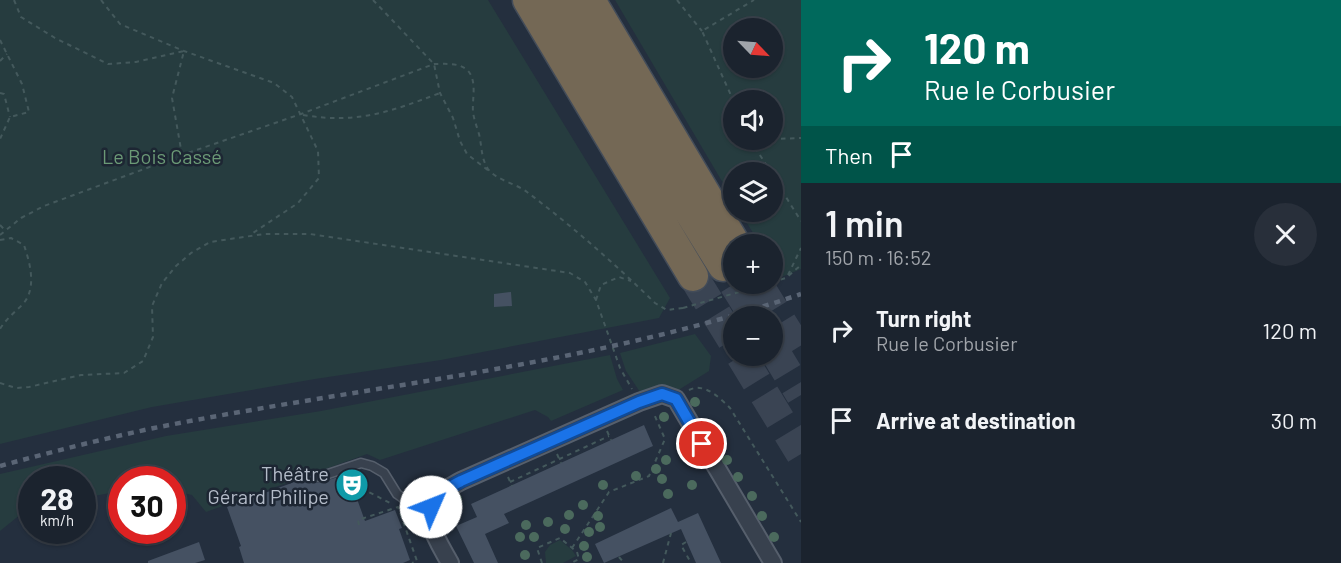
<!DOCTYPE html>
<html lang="en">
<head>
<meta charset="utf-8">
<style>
  :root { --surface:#1b232e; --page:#282f3a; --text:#f1f3f6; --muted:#a0a4aa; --line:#39404a }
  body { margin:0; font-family:Barlow,sans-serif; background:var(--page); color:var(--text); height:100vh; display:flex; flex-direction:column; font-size:22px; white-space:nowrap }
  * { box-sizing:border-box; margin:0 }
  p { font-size:20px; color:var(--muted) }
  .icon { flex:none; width:33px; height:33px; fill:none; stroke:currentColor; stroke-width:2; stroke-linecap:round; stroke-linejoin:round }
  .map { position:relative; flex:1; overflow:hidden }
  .panel { display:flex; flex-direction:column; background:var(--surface); width:540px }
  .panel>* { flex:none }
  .guide { background:#00695c; color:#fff; overflow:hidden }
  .needle { width:39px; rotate:115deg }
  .controls { position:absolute; left:723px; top:18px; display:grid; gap:12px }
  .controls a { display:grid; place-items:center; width:60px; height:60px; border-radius:50%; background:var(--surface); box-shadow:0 2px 4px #0004,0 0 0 2px var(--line); font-size:30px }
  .speed { position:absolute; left:18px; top:466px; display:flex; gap:12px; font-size:30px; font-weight:700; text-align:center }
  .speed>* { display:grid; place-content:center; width:78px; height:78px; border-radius:50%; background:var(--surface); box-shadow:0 2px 4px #0004,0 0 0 2px var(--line); line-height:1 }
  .speed small { font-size:15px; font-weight:400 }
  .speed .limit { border:9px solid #d22; background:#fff; color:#111 }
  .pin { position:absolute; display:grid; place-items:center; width:51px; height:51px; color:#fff; margin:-26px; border:3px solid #fff; border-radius:50%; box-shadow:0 2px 6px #0007 }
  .me { position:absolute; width:66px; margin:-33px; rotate:46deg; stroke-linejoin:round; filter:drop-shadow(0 0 4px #0008) }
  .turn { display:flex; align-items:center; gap:21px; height:126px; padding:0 24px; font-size:27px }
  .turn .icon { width:78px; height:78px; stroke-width:2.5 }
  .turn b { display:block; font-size:42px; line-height:51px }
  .then { display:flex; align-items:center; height:57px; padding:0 24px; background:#0003; gap:12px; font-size:22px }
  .round { display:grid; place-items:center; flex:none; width:63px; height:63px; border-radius:32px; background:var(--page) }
  .summary { display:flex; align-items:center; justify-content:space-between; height:102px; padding:0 24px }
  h1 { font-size:36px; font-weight:600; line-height:45px }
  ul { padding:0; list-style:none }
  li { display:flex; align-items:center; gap:18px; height:90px; padding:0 24px }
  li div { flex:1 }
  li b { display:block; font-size:22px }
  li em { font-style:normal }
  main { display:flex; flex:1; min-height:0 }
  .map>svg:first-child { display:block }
</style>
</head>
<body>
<main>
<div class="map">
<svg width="801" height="563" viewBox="0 0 801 563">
  <rect width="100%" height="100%" fill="#242f3e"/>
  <path fill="#263c3f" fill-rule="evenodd" d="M0,0H488L670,298L659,318L441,360L315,379L152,407L0,444Z
    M615,0H801V269L779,278L773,266L772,244H760L740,212H772V172H734L733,200ZM772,28V68H734V28ZM772,100V140H734V100Z
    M695,334L711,356L709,371L680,389H659L640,392L626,371L620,353Z
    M610,355L617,379L623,390L551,421L548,417L535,410L380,460L367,454L206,512L192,495L173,491L172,480H122L121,491L83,498L82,480H32L31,506L0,531V474L166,436L321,411Z
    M560,540L572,550L576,556L563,563H546L545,552L550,545Z"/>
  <path fill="#455162" d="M511,292L512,306L494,307V294Z
    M644,425L653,446L504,514L509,523L485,534L498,563H474L456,526L477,517L471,504Z
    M348,474L365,521L395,510L402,528L399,529L410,560L403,563H244L239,547L241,546L227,507L313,475L314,481L318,483Z
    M671,508L678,522L698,513L721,563H696L681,529L604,563L595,544Z
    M199,542L205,560L195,563H148V561Z"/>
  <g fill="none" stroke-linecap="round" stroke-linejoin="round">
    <path stroke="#3a4453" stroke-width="30" stroke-dasharray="30 15" stroke-linecap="butt" d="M693,276L734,343
      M734,284L754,316
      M758,284L801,354
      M772,347L801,395
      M741,356L801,454"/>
    <g stroke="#565f6c" stroke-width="11">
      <path id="service" d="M319,477L361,463L372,466L384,473L397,494L429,516"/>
    </g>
    <g stroke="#565f6c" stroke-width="20">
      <path id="minor" d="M450,563C440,544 416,512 440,493C446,489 454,485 461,481L639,402L662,394L676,399L773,563"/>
    </g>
    <g stroke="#434c59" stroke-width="33">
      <path id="motorway" d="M528,0L693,276
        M559,0L723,266
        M590,0L735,244"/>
    </g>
    <path stroke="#44595c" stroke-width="2" stroke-dasharray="4.5 4.5" stroke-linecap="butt" d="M14,0L21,17L55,38L108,64L136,62L184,51L172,98L182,155
      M101,0L120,24L184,51L274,83L292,97L318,151L319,178L298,203L250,235
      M373,0L434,64L440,93L453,118L460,141L467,154L489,171
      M677,0L702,31
      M0,40L22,84L29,112L10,117L0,139
      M0,61L7,54
      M0,93L4,94L10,117
      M734,102L702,31L754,0
      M303,115C357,124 390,112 440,93
      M772,139L801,138
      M750,140L771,172
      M772,175L801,221
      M0,225L6,231
      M0,235L21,218L44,206L182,155L301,114L434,64C445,64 461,62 469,72C477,83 472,99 473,112C474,120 477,127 479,134C482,147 481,158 488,169C496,180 515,183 527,192C572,226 615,264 655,303L667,310L683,308
      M0,240L11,238L24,245C30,263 37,288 23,304C15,312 6,319 0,329
      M788,275L801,248
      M772,282L786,278L801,265
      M596,300L601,285L619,277L631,281
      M0,383L16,388L29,387L81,375L124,373L143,361L153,337L152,306L162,283L176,266L191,253L210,242L264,234H310L570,273L585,282L596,300L620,368L632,389
      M689,390C704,382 720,398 730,408L801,522
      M607,431L611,440
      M557,454L561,463
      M508,477L512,486
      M510,482L609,436
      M353,489L359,487L390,503
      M359,525L358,520L398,507L417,561L412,563
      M686,542L681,545L691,563
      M572,548L609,492L649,476L665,439L654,414
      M619,557L624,563
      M542,563L537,548L560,538L577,552L579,559L571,563
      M663,563L671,533"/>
    <use href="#service" stroke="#38414e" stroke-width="8"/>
    <use href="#minor" stroke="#38414e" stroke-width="16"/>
    <use href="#motorway" stroke="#746855" stroke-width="30"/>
    <path stroke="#5a6575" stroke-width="4.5" stroke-dasharray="6 6" stroke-linecap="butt" d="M0,466C51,452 102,439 154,428C369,385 592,366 801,294"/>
    <path stroke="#44595c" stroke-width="2" stroke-dasharray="4.5 4.5" stroke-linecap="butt" d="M683,308L767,284"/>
  </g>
  <g fill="#4b6a5d">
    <circle cx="695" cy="402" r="5"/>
    <circle cx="664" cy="417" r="5"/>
    <circle cx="707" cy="427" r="5"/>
    <circle cx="720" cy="445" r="5"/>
    <circle cx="666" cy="460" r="5"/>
    <circle cx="727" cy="460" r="5"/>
    <circle cx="656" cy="469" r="5"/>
    <circle cx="636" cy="476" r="5"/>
    <circle cx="738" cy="477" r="5"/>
    <circle cx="662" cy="479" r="5"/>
    <circle cx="603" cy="485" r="5"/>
    <circle cx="692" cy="485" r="5"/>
    <circle cx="668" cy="494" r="5"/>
    <circle cx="752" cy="496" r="5"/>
    <circle cx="457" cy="499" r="5"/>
    <circle cx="583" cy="505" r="5"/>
    <circle cx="444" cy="513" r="5"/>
    <circle cx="569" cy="515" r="5"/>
    <circle cx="598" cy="516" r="5"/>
    <circle cx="762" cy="516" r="5"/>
    <circle cx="548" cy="522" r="5"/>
    <circle cx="526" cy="525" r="5"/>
    <circle cx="600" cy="527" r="5"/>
    <circle cx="565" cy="529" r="5"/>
    <circle cx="589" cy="532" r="5"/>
    <circle cx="520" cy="537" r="5"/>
    <circle cx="534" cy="537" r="5"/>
    <circle cx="774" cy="537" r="5"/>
    <circle cx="584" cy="546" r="5"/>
    <circle cx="525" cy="555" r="5"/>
    <circle cx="587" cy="557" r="5"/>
  </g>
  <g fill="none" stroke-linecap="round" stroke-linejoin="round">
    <g stroke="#114b97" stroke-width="15">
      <path id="route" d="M431,507C437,493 448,488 461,481L639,402L662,394L676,399L702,444"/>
    </g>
    <use href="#route" stroke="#1a73e8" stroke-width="10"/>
  </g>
  <defs>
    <g id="theatre-disc" transform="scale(1.725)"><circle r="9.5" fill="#0f9aa8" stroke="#1d2633"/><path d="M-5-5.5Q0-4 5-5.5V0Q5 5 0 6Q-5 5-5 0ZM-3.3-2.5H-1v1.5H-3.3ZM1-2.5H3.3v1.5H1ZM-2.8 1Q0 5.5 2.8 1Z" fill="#fff"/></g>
  </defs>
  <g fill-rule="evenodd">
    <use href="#theatre-disc" x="352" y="485"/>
  </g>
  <g text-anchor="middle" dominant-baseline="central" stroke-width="5" stroke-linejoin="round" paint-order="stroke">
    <g font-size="20" fill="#6b9a76" stroke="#1d2633">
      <text x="162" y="156">Le Bois Cassé</text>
    </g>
    <g font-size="20" fill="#b4bcc9" stroke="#1d2633" text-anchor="end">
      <text x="329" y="473">Théâtre<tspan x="329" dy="23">Gérard Philipe</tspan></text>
    </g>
  </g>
</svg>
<div class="controls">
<a><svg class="needle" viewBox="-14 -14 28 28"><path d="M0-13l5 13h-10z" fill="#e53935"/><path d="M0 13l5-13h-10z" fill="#a0a4aa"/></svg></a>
<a><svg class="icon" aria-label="sound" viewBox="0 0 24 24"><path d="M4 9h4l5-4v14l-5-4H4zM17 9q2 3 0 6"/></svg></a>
<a><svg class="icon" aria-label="layers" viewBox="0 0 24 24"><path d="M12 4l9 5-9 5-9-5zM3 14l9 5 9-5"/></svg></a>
<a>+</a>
<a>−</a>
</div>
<div class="speed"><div>28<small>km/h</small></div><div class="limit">30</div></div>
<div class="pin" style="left:702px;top:444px;background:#d93025"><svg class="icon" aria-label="arrive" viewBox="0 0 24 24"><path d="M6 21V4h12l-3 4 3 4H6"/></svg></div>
<svg class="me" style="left:431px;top:507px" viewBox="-20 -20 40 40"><circle r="19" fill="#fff"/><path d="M0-13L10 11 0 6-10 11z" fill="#1a73e8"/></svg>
</div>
<section class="panel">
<div class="guide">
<div class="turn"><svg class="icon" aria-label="right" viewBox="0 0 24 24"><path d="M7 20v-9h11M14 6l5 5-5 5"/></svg><div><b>120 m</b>Rue le Corbusier</div></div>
<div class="then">Then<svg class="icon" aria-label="arrive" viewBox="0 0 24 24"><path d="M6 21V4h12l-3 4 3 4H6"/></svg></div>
</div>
<div class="summary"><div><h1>1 min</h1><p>150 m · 16:52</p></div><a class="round"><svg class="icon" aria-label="close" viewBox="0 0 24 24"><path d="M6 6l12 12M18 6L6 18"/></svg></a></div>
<ul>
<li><svg class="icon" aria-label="right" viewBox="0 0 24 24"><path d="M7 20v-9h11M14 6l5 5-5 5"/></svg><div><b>Turn right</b><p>Rue le Corbusier</p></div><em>120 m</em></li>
<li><svg class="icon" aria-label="arrive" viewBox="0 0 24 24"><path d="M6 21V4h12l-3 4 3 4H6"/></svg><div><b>Arrive at destination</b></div><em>30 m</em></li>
</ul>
</section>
</main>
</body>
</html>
